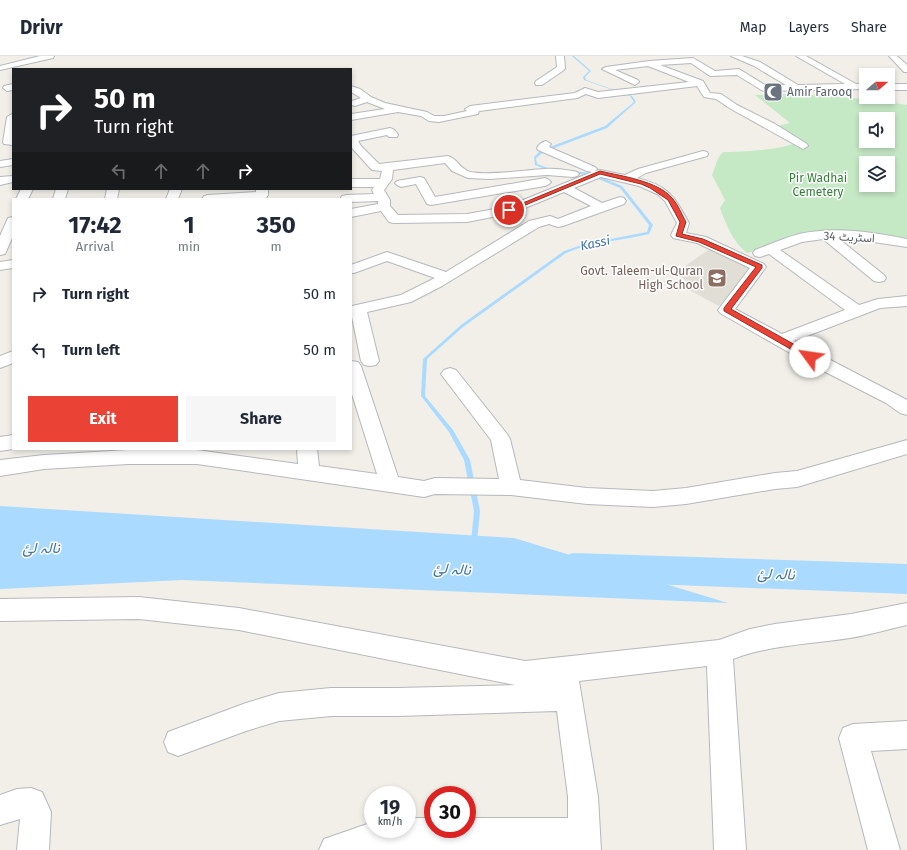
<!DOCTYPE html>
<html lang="en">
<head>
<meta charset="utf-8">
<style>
  :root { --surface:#fff; --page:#f6f6f7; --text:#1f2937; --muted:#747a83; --line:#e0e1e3; --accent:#ea4335 }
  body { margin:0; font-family:"Fira Sans",Vazirmatn,sans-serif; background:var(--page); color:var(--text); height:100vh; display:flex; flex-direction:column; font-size:15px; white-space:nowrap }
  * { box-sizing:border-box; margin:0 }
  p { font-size:13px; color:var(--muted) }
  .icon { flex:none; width:22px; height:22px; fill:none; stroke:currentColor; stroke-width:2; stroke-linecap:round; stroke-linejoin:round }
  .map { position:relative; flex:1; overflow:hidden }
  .drawer { position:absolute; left:12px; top:142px; width:340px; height:252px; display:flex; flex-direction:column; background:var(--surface); border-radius:0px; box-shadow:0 2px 6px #0003 }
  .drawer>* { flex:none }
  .hud { position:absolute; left:12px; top:12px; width:340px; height:122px; border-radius:0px; box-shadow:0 2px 6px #0003; background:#202124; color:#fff; overflow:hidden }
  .needle { width:26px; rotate:70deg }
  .controls { position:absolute; left:859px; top:12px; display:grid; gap:8px }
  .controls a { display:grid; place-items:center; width:36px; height:36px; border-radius:0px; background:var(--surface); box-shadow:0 2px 6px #0003; font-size:20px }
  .speed { position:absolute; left:364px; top:730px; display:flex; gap:8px; font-size:20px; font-weight:700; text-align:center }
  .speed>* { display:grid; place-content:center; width:52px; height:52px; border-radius:50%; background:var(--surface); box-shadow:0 2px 6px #0003; line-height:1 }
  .speed small { font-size:10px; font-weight:400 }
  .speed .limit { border:6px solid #d22; background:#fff; color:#111 }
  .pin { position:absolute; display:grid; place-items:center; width:34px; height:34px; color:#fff; margin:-17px; border:2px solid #fff; border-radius:50%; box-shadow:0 1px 4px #0007 }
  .me { position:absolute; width:44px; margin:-22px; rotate:301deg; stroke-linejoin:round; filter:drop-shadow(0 0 3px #0008) }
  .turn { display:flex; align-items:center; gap:14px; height:84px; padding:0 16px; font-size:18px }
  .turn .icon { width:52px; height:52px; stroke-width:2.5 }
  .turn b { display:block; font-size:28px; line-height:34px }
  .lanes { display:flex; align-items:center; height:38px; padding:0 16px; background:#0003; justify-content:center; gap:20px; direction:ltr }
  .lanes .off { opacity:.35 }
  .eta { display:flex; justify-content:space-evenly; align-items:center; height:68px; text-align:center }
  .eta b { font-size:24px; font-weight:700; line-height:28px }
  .primary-button { display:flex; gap:8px; margin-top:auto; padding:8px 16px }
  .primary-button a { flex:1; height:46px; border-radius:0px; background:var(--accent); color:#fff; font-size:16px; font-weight:700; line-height:46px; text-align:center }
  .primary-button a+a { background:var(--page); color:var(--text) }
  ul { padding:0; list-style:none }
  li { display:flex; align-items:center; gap:12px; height:56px; padding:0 16px }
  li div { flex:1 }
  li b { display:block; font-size:15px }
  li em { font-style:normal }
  header { display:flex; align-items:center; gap:24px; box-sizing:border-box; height:56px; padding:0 20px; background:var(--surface); border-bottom:1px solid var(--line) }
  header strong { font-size:19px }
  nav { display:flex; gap:22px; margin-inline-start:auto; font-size:14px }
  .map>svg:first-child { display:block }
</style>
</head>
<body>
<header>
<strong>Drivr</strong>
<nav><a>Map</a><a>Layers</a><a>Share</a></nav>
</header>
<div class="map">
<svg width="907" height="794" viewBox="0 0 907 794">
  <rect width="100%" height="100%" fill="#f1efe8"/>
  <path fill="#e1ded6" d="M714,190L759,211L726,254L684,231L690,227L675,217Z"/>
  <path fill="#c5e8c5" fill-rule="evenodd" d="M799,38L875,44L907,49V184L852,176L777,189L747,197C733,186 726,169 720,152L725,144L712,119C716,110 716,103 723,96C741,96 780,94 795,87L773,71L790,67L755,39ZM866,63H888V85H866ZM866,107H888V129H866Z"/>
  <path fill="#aadaff" d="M0,450L514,482L728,547L182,524L0,533Z"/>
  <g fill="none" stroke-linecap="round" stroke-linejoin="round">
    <path fill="#aadaff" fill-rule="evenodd" d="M572,0H574L591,15L585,21L586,24L632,40L636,46L607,72L557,91L541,98L536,102L537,108L554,114V115L553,116L535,109L534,101L539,96L555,89L605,70L634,46L630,40L584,24L583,21L589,15Z
      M571,115L591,117L622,130L653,169L649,178C621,185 593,185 566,197L463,271L427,303L425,340L453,374L470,404L480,455L477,486L476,488H472L471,486L474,455L464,404L449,376L421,340L423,303L461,269L564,195L585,188L647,176L649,169L620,132L589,119L570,117V115Z"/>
    <path fill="#aadaff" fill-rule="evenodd" d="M573,497L907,508V538L573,525L561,521L556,511L561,501Z"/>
    <g stroke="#b5b8bc" stroke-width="2">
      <path id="minor" d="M40,0H54L53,2L0,14V10Z
        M556,0H564L565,12L564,14L542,29H536L535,27L536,25L557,11Z
        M731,0H742L760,6L798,29L845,28L796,0H806L856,28L866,27V33L763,35L737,19L710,20L691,7L660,9L703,25L710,37L721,38L737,49L775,68L807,88L808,90L803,93L731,53L716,43L704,41L697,30L598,42L586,38L577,42L479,55L478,58L439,66L429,65L421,60L398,56L351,64V58L385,53L367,46L355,50L352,49V45L361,42L351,36V30L360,33L371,41L385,47L427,56L434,60H444L467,55L465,53L470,50L575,37L585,32L598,36L689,26L648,10L615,14L638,24L639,26L635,29L602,13L606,11L649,5L693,2L715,15L739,13L765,29H786L754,10Z
        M889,0H897L907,9V16H904Z
        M13,28V34L7,35L3,32L4,30Z
        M888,28H907V34H888Z
        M12,58L13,89L4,88L3,86L7,61Z
        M390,72C394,73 396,75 398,79L397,81H389L387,79L358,85L361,90L379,108L448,100C457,102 460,113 470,116C488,120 525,114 545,113C554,112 564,114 573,115L577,116L579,118L577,120L573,121L547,119L490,123L468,122L452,115L445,107L393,114L392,123L384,134L390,144V150L398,159L467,158L506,151L592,116L587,115L538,94L537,92C539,88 542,86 546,85L551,88L549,91L595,111L597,113L595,115L600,114L625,119L638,113L703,95L707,96L708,98L707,100L646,117L637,122C669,130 674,140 689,167L686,177L706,181L764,208L766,211L735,253L782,278L845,254L769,198L760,201L755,200L753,197L755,194C769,189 784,182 799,178C835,170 872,176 907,183V191L867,185L839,183L884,219L886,222L884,225L879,226L874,225L823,183L802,186L780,194L859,249L878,243L907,240V250L880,252L794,285L907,344V359L900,357L886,347L804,305L720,257L718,254L750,212L697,187L673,182L671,179L677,167L665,145L657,138L639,130L601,121L574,132L602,147L620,141L624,142L626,145L624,148L563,170L558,171L549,168L539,171L442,230L411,246L367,256L379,305L376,309L370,310L364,309L361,305L352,261L351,262V252L352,250L401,239L435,222L387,205L354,217H351V209L387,196L446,216L529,165L550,160L558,163L591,150L564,136L513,157L467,166L394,167L389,166L381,155L351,161V153L378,148V145L351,146V143H340L342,140L346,139L374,138L372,134L374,131H351V123H380L382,115L372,114L351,91V80Z
        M13,103V109L0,111V105Z
        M13,120V126L0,129V121Z
        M420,121L424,122L435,141L545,122L549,124L551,126L549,128L545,130L431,149L427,148L416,128L401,131L397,129L395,127L397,125Z
        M21,133H33L28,143H16Z
        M56,133H68L65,143H53Z
        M107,133H119L117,143H105Z
        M170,133H182L178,143H166Z
        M256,133H268V139L266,142L262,143H202L204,140L208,139L256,136Z
        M13,161V180L5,198L0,199V180L8,162Z
        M13,204V212L0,214V206Z
        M13,295V307L0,312V300Z
        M351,305L358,306L361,310L398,421L424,425L435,422L499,423L491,384L441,318L444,314L450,312L456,314L507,378L510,383L520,424L587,432L653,435L686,432L775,417L797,415L907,384V398L797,431L775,433L686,448L653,451L587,448L511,439L435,438L424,441L197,408H128L44,413L0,420V404L44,399L128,394H197L298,408L297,393H317L319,410L377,418L351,335Z
        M13,379V393L0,395V381Z
        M139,541L239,552L525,605L719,584L750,573L775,568L851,558L907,547V569C888,573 869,579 850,582C811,588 770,589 733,603L746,794H714L707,610L579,625L598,741L601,794H319L324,783L373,766V773H407V762H433V773H467V762H568V741L557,655L398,660H331L279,665L246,675L178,700L168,696L164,686L168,676L246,647L279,637L331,632H398L515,629L239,574L139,563L0,565V543Z
        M907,665V693L871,695L900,794H868L839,682L843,672L853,668Z
        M31,732L42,736L51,756L49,794H17L20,763L0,769V739L17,733Z"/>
    </g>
    <use href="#minor" fill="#fff" fill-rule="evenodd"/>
  </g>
  <path fill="#ea4335" stroke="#982c22" d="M600,115C621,120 658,125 672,142C678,148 682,159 686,166L682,178L703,183L762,209V212L731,253L813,299V303H808L724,255V252L756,211L699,186L676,180L680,166L668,144L650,132L641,128L600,118L511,155L506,154Z"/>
  <defs>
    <g id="mosque-square" transform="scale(1)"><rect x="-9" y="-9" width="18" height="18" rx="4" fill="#6b7280" stroke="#fff"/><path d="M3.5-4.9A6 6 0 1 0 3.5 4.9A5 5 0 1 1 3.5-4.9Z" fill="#fff"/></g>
    <g id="school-square" transform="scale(1)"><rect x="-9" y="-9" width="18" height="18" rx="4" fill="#8d6e63" stroke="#fff"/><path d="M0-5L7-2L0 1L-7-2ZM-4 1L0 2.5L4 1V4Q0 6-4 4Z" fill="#fff"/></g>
  </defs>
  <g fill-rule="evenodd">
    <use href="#mosque-square" x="773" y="36"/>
    <use href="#school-square" x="717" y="222"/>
  </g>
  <g text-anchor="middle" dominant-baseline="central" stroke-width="3" stroke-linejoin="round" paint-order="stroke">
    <g font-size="12" fill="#5b616d" stroke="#fff" text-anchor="start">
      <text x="787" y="36">Amir Farooq</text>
    </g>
    <g font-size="12" fill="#348238" stroke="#fff">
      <text x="818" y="122">Pir Wadhai<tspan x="818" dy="14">Cemetery</tspan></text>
    </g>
    <g font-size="12" fill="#5f6368" stroke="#fff">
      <text transform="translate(849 181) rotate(3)">اسٹریٹ 34</text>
    </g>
    <g font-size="12" fill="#785e54" stroke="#fff" text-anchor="end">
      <text x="703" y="215">Govt. Taleem-ul-Quran<tspan x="703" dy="14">High School</tspan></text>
    </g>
    <g font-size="13" font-style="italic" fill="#4174aa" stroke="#fff">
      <text transform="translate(595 187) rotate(-12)">Kassi</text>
    </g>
    <g font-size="15" font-style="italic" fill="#4174aa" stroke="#fff">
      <text x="41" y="492">نالہ لئ</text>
      <text transform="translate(452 513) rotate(3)">نالہ لئ</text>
      <text transform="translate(776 518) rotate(2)">نالہ لئ</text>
    </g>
  </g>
</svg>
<div class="controls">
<a><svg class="needle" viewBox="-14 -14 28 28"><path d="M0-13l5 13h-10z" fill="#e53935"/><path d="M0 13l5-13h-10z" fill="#747a83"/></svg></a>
<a><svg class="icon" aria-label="sound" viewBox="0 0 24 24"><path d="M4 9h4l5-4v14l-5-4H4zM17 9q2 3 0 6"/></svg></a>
<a><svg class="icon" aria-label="layers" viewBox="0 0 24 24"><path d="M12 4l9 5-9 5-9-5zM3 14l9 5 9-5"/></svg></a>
</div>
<div class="speed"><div>19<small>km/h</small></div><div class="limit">30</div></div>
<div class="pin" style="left:509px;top:154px;background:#d93025"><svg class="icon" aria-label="arrive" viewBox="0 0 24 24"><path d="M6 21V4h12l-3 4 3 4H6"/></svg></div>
<svg class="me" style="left:810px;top:301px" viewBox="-20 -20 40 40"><circle r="19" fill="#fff"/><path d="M0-13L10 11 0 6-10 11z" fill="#ea4335"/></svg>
<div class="hud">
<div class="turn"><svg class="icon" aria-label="right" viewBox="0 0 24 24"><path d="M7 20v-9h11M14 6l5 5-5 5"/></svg><div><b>50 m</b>Turn right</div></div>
<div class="lanes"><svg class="icon off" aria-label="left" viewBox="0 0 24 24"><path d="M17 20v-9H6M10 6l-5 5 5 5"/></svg><svg class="icon off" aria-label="ahead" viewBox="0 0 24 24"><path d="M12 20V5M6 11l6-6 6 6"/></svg><svg class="icon off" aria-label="ahead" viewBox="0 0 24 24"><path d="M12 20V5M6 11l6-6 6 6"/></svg><svg class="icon" aria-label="right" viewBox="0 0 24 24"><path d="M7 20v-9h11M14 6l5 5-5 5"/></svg></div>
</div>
<section class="drawer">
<div class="eta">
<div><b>17:42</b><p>Arrival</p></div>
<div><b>1</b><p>min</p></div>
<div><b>350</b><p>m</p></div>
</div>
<ul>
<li><svg class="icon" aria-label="right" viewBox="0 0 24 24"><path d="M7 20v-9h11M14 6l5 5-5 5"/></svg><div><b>Turn right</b></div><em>50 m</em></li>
<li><svg class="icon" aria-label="left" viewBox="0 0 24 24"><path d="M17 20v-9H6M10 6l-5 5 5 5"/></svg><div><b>Turn left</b></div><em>50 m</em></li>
</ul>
<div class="primary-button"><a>Exit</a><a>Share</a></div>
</section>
</div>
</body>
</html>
